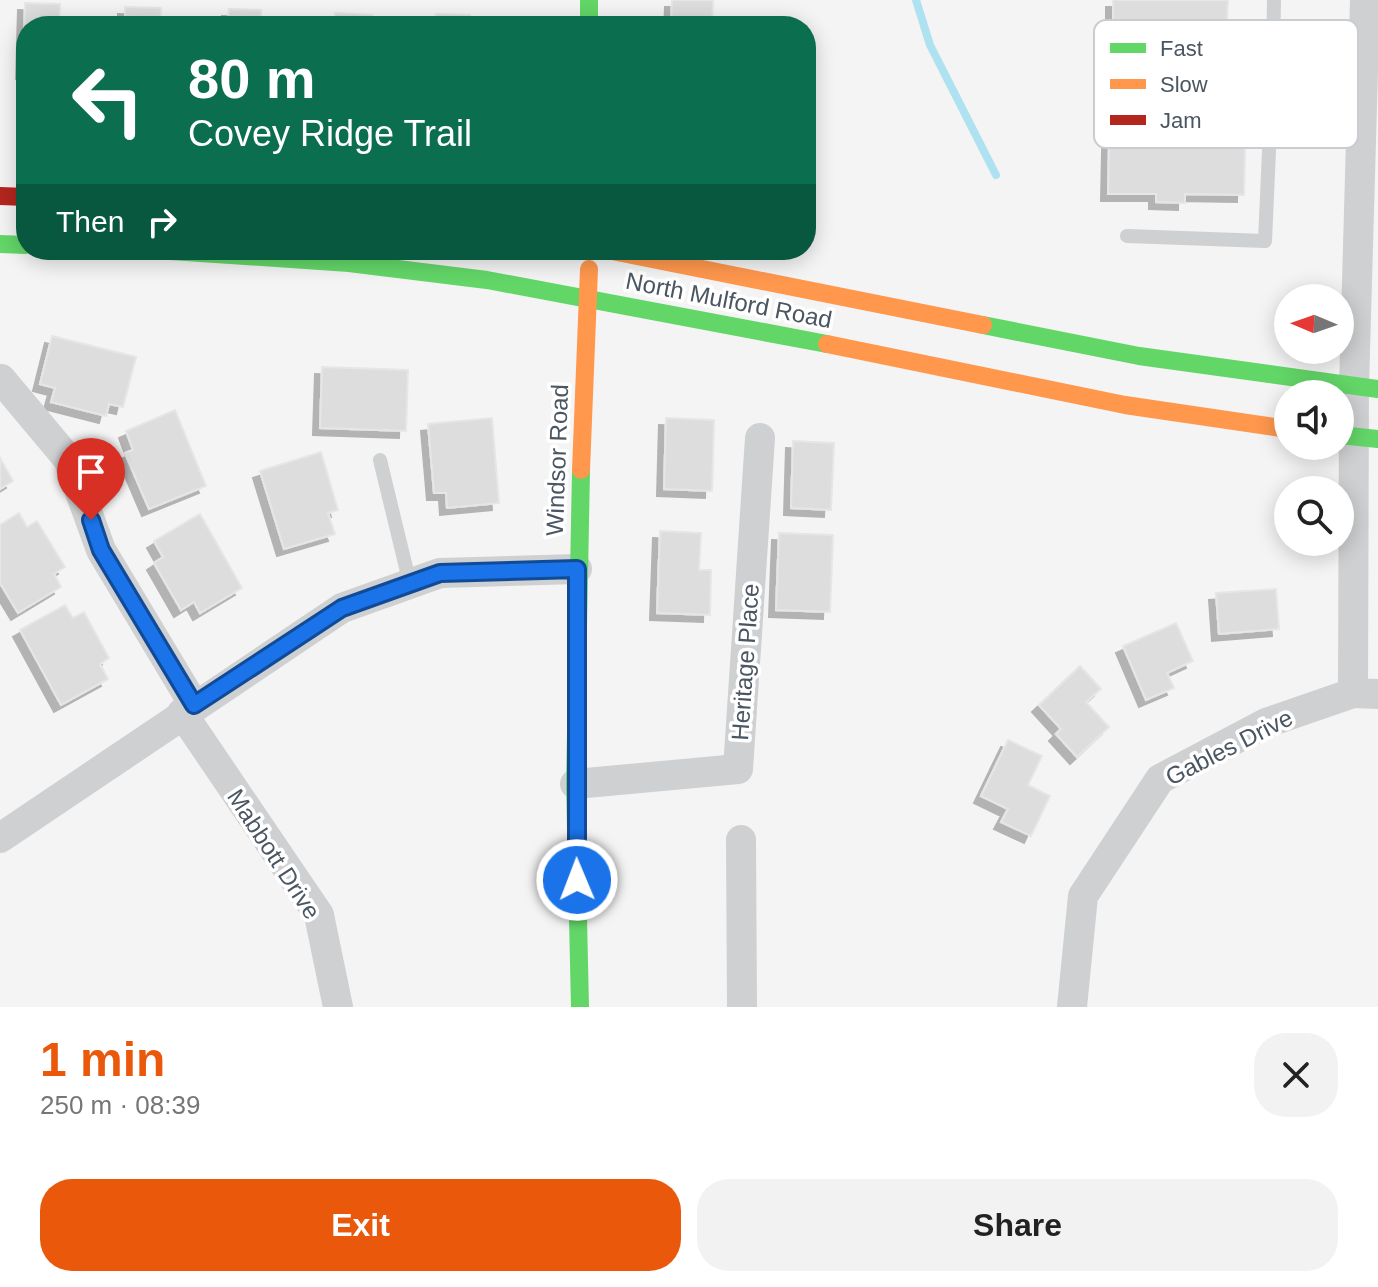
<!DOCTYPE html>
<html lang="en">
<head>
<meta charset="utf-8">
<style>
  :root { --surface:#fff; --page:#f2f2f2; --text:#222; --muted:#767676; --accent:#ea580c }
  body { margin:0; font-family:Arial,sans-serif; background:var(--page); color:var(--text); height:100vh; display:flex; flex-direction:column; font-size:30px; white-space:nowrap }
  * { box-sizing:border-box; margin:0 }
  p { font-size:26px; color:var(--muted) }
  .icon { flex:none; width:44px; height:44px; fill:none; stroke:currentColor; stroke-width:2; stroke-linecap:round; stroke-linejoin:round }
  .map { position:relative; height:1007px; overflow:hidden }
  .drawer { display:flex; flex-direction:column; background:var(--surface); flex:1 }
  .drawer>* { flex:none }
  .banner { position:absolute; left:16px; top:16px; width:800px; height:244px; border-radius:32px; box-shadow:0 4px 20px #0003; background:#0b6e4f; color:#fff; overflow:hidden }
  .needle { width:52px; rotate:272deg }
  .tools { position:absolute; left:1274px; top:284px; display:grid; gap:16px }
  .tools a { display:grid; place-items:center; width:80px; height:80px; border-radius:50%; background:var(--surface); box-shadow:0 4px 20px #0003; font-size:40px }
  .pin { position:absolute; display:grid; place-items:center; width:68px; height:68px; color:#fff; margin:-82px -34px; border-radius:50% 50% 50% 0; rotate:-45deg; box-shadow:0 0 8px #0007 }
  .pin .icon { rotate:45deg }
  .me { position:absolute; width:88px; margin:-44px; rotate:359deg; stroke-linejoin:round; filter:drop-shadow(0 0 6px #0008) }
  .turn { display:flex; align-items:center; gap:28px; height:168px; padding:0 40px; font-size:36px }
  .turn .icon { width:104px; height:104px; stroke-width:2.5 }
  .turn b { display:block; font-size:56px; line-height:68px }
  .then { display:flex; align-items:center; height:76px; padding:0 40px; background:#0003; gap:16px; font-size:30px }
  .round { display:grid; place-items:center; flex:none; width:84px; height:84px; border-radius:32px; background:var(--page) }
  .head { display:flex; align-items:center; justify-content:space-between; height:136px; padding:0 40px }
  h1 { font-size:48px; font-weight:700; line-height:60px; color:var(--accent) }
  .button { display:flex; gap:16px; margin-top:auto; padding:16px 40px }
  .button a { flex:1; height:92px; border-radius:32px; background:var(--accent); color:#fff; font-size:32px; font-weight:700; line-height:92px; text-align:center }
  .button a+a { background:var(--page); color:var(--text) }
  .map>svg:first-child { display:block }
</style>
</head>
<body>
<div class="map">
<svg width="1378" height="1007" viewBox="0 0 1378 1007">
  <defs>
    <filter id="shadow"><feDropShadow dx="-7" dy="7" stdDeviation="0" flood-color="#0004"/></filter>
  </defs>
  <rect width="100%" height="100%" fill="#f4f4f4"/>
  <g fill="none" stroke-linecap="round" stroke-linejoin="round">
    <path stroke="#aee2f0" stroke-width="8" d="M916,0L930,45L996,175"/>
  </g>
  <path fill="#ddddde" stroke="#e5e6e7" stroke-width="2" filter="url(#shadow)" d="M672,0H713L712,26H671Z
    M1113,0H1228L1227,22L1113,20Z
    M25,3L60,4L59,26H26V73L23,72Z
    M125,7L161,8L160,26H125Z
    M229,9L261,10V25L293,26H228Z
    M335,13L372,15V26H383H335Z
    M436,14L470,15V26H436Z
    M1110,101L1246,103L1244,195L1185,194V203L1156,202V194H1108Z
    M52,336L136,357L123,407L109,404L106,416L51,402L55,388L40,384Z
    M322,367L408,370L406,431L320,428Z
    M175,410L206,486L149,509L125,453L133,450L126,431Z
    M492,418L499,503L447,508L446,493H434L428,424Z
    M666,418L714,420L712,491L664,489Z
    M793,441L834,443L831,510L791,508Z
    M321,452L338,510L328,513L335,534L284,549L260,471Z
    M0,458L13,481L0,489Z
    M19,513L27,527L37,521L65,567L54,574L61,587L18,613L0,583V525Z
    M200,514L242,588L200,613L194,602L181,610L154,563L163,557L154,541Z
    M660,531L701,533L699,570H711L710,615L657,613Z
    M779,533L833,535L830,612L776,610Z
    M1276,589L1279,629L1219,634L1216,593Z
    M65,605L73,618L84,612L109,658L100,664L108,679L61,705L20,630Z
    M1176,623L1193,661L1167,673L1174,688L1146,700L1123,646Z
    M1080,666L1101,689L1086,702L1109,727L1077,757L1056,734L1061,729L1039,705Z
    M1008,740L1042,756L1028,785L1050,796L1031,836L1001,822L1008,809L981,796Z"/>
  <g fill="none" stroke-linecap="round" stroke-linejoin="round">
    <path stroke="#ced0d2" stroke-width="14" d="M1126,56L1273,60L1274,0
      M1127,236L1265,241L1273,60L1363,65
      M380,460L410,584"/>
    <path stroke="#ced0d2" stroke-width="30" d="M1,379L68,459L101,550L194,705
      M1353,693L1354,387L1365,0
      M182,713L319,915L338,1007
      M575,784L738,769L760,438
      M0,838L342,608L440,573L577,569
      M741,840L742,1007
      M1072,1007L1083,896L1160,779L1266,723L1353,693L1378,694"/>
    <path stroke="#63d668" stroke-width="18" d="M589,0V26
      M0,244L26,245
      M156,250L349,263L487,280L827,344
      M983,325L1139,356L1378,389
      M1340,435L1378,439
      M580,1007L575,784L581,470"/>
    <path stroke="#ff974d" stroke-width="18" d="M607,250L983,325
      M827,344L1125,405L1288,429
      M581,470L589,269"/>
    <path stroke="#b3261e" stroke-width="18" d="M0,196L26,197"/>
  </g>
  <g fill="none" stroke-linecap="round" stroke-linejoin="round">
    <g stroke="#114b97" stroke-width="20">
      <path id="route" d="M91,520L101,550L194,705L342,608L440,573L577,569V880"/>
    </g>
    <use href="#route" stroke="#1a73e8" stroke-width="14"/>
  </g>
  <g text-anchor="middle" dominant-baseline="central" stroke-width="7" stroke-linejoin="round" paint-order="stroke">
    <g font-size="24" fill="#4a5661" stroke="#fff">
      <text transform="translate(729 300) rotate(11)">North Mulford Road</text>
      <text transform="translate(557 460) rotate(-88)">Windsor Road</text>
      <text transform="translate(745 662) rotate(-86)">Heritage Place</text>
      <text transform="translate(1229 747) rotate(-27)">Gables Drive</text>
      <text transform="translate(274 854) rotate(57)">Mabbott Drive</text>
    </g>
  </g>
  <rect x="1094" y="20" width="264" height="128" rx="12" fill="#fff" stroke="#c9ccd0" stroke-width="2"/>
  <rect x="1110" y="43" width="36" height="10" fill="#63d668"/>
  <rect x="1110" y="79" width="36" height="10" fill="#ff974d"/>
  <rect x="1110" y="115" width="36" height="10" fill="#b3261e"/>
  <g font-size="22" fill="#4a5661">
    <text x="1160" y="56">Fast</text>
    <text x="1160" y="92">Slow</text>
    <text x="1160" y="128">Jam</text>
  </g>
</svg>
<div class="tools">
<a><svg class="needle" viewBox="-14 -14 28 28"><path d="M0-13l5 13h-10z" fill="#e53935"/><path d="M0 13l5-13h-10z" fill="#767676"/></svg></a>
<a><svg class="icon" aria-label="sound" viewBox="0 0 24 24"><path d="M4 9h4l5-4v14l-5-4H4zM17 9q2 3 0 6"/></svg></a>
<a><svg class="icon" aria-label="search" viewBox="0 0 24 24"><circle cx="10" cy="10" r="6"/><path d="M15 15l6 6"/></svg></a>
</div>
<div class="pin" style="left:91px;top:520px;background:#d93025"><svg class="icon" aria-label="arrive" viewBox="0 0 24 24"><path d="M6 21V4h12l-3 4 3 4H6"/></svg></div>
<svg class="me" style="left:577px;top:880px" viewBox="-20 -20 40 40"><circle r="17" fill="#1a73e8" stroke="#fff" stroke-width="3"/><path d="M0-11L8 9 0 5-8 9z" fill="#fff"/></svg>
<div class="banner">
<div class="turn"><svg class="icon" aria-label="left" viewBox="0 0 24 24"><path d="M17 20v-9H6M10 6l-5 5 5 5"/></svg><div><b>80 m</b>Covey Ridge Trail</div></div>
<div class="then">Then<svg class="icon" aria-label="right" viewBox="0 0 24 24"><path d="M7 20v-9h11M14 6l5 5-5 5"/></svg></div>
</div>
</div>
<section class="drawer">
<div class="head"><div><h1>1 min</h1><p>250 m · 08:39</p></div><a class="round"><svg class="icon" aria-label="close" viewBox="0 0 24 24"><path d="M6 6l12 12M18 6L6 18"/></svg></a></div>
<div class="button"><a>Exit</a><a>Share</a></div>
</section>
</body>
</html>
